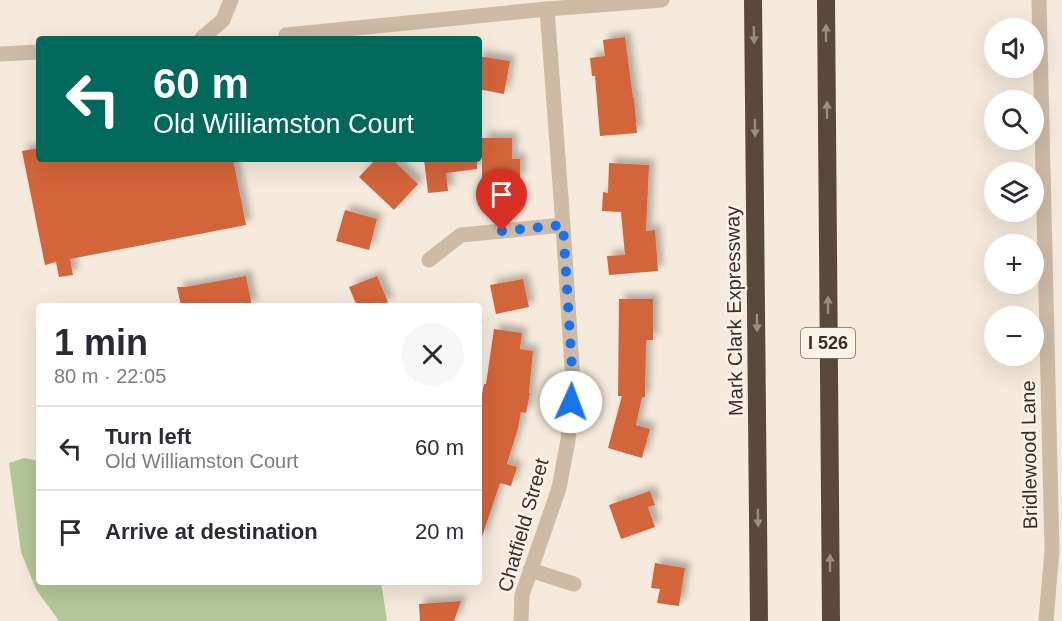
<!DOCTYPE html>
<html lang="en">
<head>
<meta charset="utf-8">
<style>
  :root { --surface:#fff; --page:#f7f7f7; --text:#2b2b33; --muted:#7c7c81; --line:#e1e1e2 }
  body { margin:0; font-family:Arial,sans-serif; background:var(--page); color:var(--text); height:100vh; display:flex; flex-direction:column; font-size:22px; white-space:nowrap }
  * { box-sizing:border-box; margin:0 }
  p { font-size:20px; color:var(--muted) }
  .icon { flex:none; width:33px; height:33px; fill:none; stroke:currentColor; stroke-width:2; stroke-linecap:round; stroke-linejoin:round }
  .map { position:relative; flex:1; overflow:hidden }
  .sheet { position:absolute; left:36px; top:303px; width:446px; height:282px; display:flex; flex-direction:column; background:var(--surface); border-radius:6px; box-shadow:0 6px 24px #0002 }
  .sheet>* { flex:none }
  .hud { position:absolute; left:36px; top:36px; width:446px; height:126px; border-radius:6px; box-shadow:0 6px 24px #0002; background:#00695c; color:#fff; overflow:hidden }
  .tools { position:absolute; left:984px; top:18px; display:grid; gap:12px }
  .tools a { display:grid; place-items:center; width:60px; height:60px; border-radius:50%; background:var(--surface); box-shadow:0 6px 24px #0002; font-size:30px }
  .pin { position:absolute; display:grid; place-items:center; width:51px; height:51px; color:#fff; margin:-62px -26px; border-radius:50% 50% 50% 0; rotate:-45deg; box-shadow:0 0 6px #0007 }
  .pin .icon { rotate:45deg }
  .me { position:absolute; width:66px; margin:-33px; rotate:2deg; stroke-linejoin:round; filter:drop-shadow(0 0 4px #0008) }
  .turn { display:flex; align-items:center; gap:21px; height:126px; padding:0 18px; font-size:27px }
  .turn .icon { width:78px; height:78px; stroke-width:2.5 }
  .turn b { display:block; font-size:42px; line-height:51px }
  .round { display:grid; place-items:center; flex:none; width:63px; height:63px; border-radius:32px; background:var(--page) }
  .headline { display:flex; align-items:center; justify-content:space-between; height:102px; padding:0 18px }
  h1 { font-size:36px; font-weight:800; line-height:45px }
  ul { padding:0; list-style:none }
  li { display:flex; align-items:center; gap:18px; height:84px; padding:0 18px; border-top:2px solid var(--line) }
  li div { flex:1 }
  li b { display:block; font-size:22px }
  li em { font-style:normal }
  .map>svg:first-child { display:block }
</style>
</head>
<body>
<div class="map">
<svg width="1062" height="621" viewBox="0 0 1062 621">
  <defs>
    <filter id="shadow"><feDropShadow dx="5.5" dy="-5.5" stdDeviation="3" flood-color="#0004"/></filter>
  </defs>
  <rect width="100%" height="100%" fill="#f5eadb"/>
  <path fill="#b5c699" d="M24,458L39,461V582H381L387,621H59L36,589L21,552L9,463Z"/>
  <path fill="#d3653a" filter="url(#shadow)" d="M625,37L633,98H634L637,133L600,136L595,76H592L590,58L605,56L603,40Z
    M478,56L510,61L504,94L478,89Z
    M482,138H512V159H520V179H506V187H482Z
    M39,148V159H233L246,225L70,259L73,275L59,277L56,262L45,265L22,151Z
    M376,159H392L418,184L394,210L359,177Z
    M424,159H477V169L446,173L448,191L428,193Z
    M609,163L649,165L646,231L655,230L658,271L609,275L607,256L625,255L621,212L602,211L603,192L608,193Z
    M345,210L377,219L369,250L336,241Z
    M246,276L252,306H181L177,287H185Z
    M377,276L388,302L377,306H357L349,287Z
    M523,279L529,307L496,314L490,285Z
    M619,299H653V340H646L645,397H642L636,425L650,429L642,458L608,448L622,396H618Z
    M494,329L522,333L520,349L533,351L529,393H530L526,413L521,412L518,428L507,464L517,467L511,486L500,483L481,540L478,539V414L484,384H486Z
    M650,491L655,505L648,507L655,527L621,539L609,505Z
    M655,563L685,568L679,606L657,603L660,589L651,588Z
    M461,601L454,621H420L419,604Z"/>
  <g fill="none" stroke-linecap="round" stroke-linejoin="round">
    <path stroke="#cebaa5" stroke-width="15" d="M1039,0L1052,550L1046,621
      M286,35L547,9L662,0
      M201,39L223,20L231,0
      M0,54L39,52
      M429,260L461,235L563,225
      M530,570L574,584
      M521,621L522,595L559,488L568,440L573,383L563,225L547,9"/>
    <path stroke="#5b483d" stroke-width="18" d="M753,0L759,621
      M826,0L831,621"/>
  </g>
  <defs><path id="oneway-solid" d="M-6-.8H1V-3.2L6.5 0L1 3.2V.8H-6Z" transform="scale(1.5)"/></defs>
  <g fill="#9b8c81">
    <use href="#oneway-solid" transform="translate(826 33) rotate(-90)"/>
    <use href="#oneway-solid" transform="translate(754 35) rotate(89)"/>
    <use href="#oneway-solid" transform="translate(827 110) rotate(-90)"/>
    <use href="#oneway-solid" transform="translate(755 128) rotate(89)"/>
    <use href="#oneway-solid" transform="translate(828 305) rotate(-90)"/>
    <use href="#oneway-solid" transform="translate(757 323) rotate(89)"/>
    <use href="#oneway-solid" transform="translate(758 518) rotate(89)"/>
    <use href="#oneway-solid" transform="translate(830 563) rotate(-90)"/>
  </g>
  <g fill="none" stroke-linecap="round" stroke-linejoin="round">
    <path stroke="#1a73e8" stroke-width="10" stroke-dasharray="0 18" d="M502,231L563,225L573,383L571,402"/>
  </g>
  <g text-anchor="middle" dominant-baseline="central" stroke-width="5" stroke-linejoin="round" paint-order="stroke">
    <rect fill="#fcf3e8" stroke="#746961" stroke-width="1.5" x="801" y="328" width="54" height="30" rx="4.5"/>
    <g font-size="18" font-weight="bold" fill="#392e27">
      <text x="828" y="343">I 526</text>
    </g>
    <g font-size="20" fill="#392e27" stroke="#fcf3e8">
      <text transform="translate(734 311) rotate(-91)">Mark Clark Expressway</text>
      <text transform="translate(1029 455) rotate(-91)">Bridlewood Lane</text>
      <text transform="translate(523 525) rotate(-74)">Chatfield Street</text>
    </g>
  </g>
</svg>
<div class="tools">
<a><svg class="icon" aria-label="sound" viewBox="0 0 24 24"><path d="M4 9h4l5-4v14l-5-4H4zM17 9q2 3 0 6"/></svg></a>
<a><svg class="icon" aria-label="search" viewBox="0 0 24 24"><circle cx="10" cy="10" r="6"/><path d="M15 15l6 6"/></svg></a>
<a><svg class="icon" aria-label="layers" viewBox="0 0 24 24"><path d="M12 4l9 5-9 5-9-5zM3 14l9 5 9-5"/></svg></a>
<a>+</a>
<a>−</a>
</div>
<div class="pin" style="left:502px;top:231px;background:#d93025"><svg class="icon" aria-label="arrive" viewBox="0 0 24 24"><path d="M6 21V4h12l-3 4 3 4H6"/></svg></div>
<svg class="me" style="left:571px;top:402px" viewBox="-20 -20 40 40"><circle r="19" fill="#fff"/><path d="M0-13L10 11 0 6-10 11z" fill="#1a73e8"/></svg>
<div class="hud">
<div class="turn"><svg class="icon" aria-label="left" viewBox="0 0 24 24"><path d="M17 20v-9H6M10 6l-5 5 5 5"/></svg><div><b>60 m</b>Old Williamston Court</div></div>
</div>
<section class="sheet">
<div class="headline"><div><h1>1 min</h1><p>80 m · 22:05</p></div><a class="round"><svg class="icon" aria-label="close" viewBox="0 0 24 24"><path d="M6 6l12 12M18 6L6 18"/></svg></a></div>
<ul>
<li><svg class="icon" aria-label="left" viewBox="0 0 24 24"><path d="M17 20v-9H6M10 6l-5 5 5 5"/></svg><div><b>Turn left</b><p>Old Williamston Court</p></div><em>60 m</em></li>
<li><svg class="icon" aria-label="arrive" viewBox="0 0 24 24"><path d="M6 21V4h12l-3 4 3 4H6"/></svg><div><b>Arrive at destination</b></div><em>20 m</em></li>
</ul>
</section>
</div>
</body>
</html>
